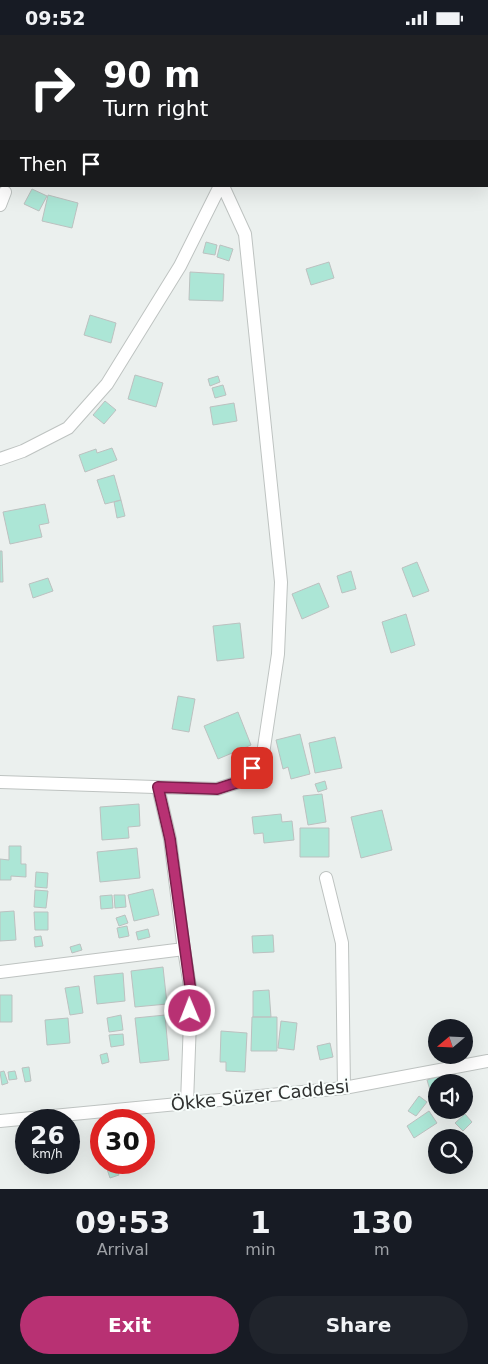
<!DOCTYPE html>
<html lang="en">
<head>
<meta charset="utf-8">
<style>
  :root { --surface:#171b24; --page:#20242c; --text:#f1f3f6; --muted:#9ea1a6; --accent:#b83173 }
  body { margin:0; font-family:"DejaVu Sans",sans-serif; background:var(--page); color:var(--text); height:100vh; display:flex; flex-direction:column; font-size:19px; white-space:nowrap }
  * { box-sizing:border-box; margin:0 }
  p { font-size:16px; color:var(--muted) }
  .icon { flex:none; width:28px; height:28px; fill:none; stroke:currentColor; stroke-width:2; stroke-linecap:round; stroke-linejoin:round }
  .map { position:relative; height:1154px; overflow:hidden }
  .details { display:flex; flex-direction:column; background:var(--surface); flex:1 }
  .details>* { flex:none }
  .hud { position:absolute; left:0px; top:0px; width:489px; height:152px; box-shadow:0 5px 20px #0002; background:#202124; color:#fff; overflow:hidden }
  .needle { width:32px; rotate:251deg }
  .controls { position:absolute; left:428px; top:984px; display:grid; gap:10px }
  .controls a { display:grid; place-items:center; width:45px; height:45px; border-radius:50%; background:var(--surface); box-shadow:0 5px 20px #0002; font-size:25px }
  .speed { position:absolute; left:15px; top:1074px; display:flex; gap:10px; font-size:25px; font-weight:700; text-align:center }
  .speed>* { display:grid; place-content:center; width:65px; height:65px; border-radius:50%; background:var(--surface); box-shadow:0 5px 20px #0002; line-height:1 }
  .speed small { font-size:12px; font-weight:400 }
  .speed .limit { border:8px solid #d22; background:#fff; color:#111 }
  .pin { position:absolute; display:grid; place-items:center; width:42px; height:42px; color:#fff; margin:-21px; border-radius:10px; box-shadow:0 2px 8px #0006 }
  .me { position:absolute; width:55px; margin:-28px; rotate:359deg; stroke-linejoin:round; filter:drop-shadow(0 0 4px #0008) }
  .turn { display:flex; align-items:center; gap:18px; height:105px; padding:0 20px; font-size:22px }
  .turn .icon { width:65px; height:65px; stroke-width:2.5 }
  .turn b { display:block; font-size:35px; line-height:42px }
  .then { display:flex; align-items:center; height:48px; padding:0 20px; background:#0003; gap:10px; font-size:19px }
  .eta { display:flex; justify-content:space-evenly; align-items:center; height:85px; text-align:center }
  .eta b { font-size:30px; font-weight:700; line-height:35px }
  .action { display:flex; gap:10px; margin-top:auto; padding:10px 20px }
  .action a { flex:1; height:58px; border-radius:30px; background:var(--accent); color:#fff; font-size:20px; font-weight:700; line-height:58px; text-align:center }
  .action a+a { background:var(--page); color:var(--text) }
  .status { display:flex; justify-content:space-between; align-items:center; height:35px; padding:0 25px; background:var(--surface); direction:ltr }
  .status svg { height:14px; fill:currentColor }
  .map>svg:first-child { display:block }
</style>
</head>
<body>
<div class="status"><b>09:52</b><svg viewBox="0 0 49 12"><path d="M0 12V9h3v3zM5 12V6h3v6zM10 12V3h3v9zM15 12V0h3v12zM26 1h20v11H26zM47 4h2v5h-2z"/></svg></div>
<div class="map">
<svg width="488" height="1154" viewBox="0 0 488 1154">
  <rect width="100%" height="100%" fill="#ebf0ee"/>
  <path fill="#ace6d6" stroke="#bcc1c0" d="M32,154L47,161L39,176L24,169Z
    M48,160L78,168L72,193L42,186Z
    M206,207L217,210L215,220L203,218Z
    M220,210L233,214L229,226L217,222Z
    M329,227L334,243L311,250L306,234Z
    M190,237L224,239L223,266L189,265Z
    M90,280L116,288L111,308L84,300Z
    M135,340L163,348L156,372L128,364Z
    M218,341L220,347L210,351L208,344Z
    M223,350L226,360L215,363L212,353Z
    M105,366L116,375L104,389L93,380Z
    M234,368L237,386L213,390L210,372Z
    M112,413L117,425L85,437L79,420L96,414L97,418Z
    M114,440L121,465L105,469L97,445Z
    M121,465L125,481L117,483L114,467Z
    M45,469L49,488L39,490L42,502L10,509L3,477Z
    M0,516H2L3,547H0Z
    M417,527L429,556L413,562L402,533Z
    M351,536L356,554L342,558L337,541Z
    M48,543L53,556L33,563L29,549Z
    M319,548L329,572L302,584L292,559Z
    M406,579L415,610L391,618L382,587Z
    M240,588L244,623L217,626L213,591Z
    M178,661L195,664L189,697L172,694Z
    M238,677L251,710L218,724L204,691Z
    M300,699L310,739L291,744L288,732L283,734L276,705Z
    M335,702L342,733L315,738L309,708Z
    M325,746L327,754L318,757L315,749Z
    M322,759L326,787L308,790L303,761Z
    M139,769L140,791L128,792L129,803L102,805L100,772Z
    M382,775L392,815L361,823L351,782Z
    M281,779L282,787L292,786L294,805L264,808L263,798L254,799L252,782Z
    M300,793H329V822H300Z
    M9,811H21V829H26V842L11,841V845H0V824L9,825Z
    M137,813L140,843L100,847L97,817Z
    M36,837L48,838L47,853L35,852Z
    M153,854L159,880L134,886L128,860Z
    M35,855L48,856L46,873L34,872Z
    M112,860L113,873L101,874L100,861Z
    M114,860H125L126,872L115,873Z
    M14,876L16,905L0,906V877Z
    M34,877H48V895H35Z
    M125,880L128,888L119,891L116,883Z
    M127,891L129,901L119,903L117,893Z
    M148,894L150,902L138,905L136,897Z
    M273,900L274,917L253,918L252,901Z
    M41,901L43,911L35,912L34,902Z
    M80,909L82,915L72,918L70,912Z
    M163,932L167,969L135,972L131,936Z
    M123,938L125,966L97,969L94,941Z
    M79,951L83,978L70,980L65,953Z
    M269,955L271,982H253V956Z
    M0,960H12V987H0Z
    M121,980L123,995L109,997L107,983Z
    M165,980L169,1025L140,1028L135,983Z
    M252,982H277V1016H251Z
    M68,983L70,1008L47,1010L45,985Z
    M281,986L297,988L294,1015L278,1013Z
    M221,996L247,998L245,1037L226,1036V1027H220Z
    M123,999L124,1010L111,1012L109,1000Z
    M330,1008L333,1022L320,1025L317,1011Z
    M107,1018L109,1027L102,1029L100,1020Z
    M29,1032L31,1046L25,1047L22,1033Z
    M4,1036L8,1048L2,1050L0,1037Z
    M15,1036L17,1044L9,1045L8,1037Z
    M440,1041L442,1048H436V1060L432,1062L427,1045Z
    M419,1061L427,1067L416,1081L408,1076Z
    M429,1076L437,1088L414,1103L407,1091Z
    M465,1079L472,1087L463,1096L455,1088Z
    M115,1129L119,1140L110,1143L106,1131Z"/>
  <g fill="none" stroke-linecap="round" stroke-linejoin="round">
    <g stroke="#bec3c1" stroke-width="14">
      <path id="minor" d="M261,1L262,0
        M0,170L5,157
        M0,424L23,416L68,393L107,349L180,231L220,151
        M0,747L217,754L242,746L263,719L278,619L281,547L245,199L223,151
        M158,752L170,804L183,908L191,958L187,1068
        M326,843L342,908L344,1053
        M0,937L184,914
        M0,1086L344,1053L488,1026"/>
    </g>
    <use href="#minor" stroke="#fff" stroke-width="12"/>
  </g>
  <g fill="none" stroke-linecap="round" stroke-linejoin="round">
    <g stroke="#78204b" stroke-width="12">
      <path id="route" d="M190,976L191,958L170,804L158,752L217,754L242,746L252,733"/>
    </g>
    <use href="#route" stroke="#b83173" stroke-width="9"/>
  </g>
  <g text-anchor="middle" dominant-baseline="central" stroke-width="4" stroke-linejoin="round" paint-order="stroke">
    <g font-size="18" fill="#303231" stroke="#f8fefc">
      <text transform="translate(260 1060) rotate(-6)">Ökke Süzer Caddesi</text>
    </g>
  </g>
</svg>
<div class="controls">
<a><svg class="needle" viewBox="-14 -14 28 28"><path d="M0-13l5 13h-10z" fill="#e53935"/><path d="M0 13l5-13h-10z" fill="#9ea1a6"/></svg></a>
<a><svg class="icon" aria-label="sound" viewBox="0 0 24 24"><path d="M4 9h4l5-4v14l-5-4H4zM17 9q2 3 0 6"/></svg></a>
<a><svg class="icon" aria-label="search" viewBox="0 0 24 24"><circle cx="10" cy="10" r="6"/><path d="M15 15l6 6"/></svg></a>
</div>
<div class="speed"><div>26<small>km/h</small></div><div class="limit">30</div></div>
<div class="pin" style="left:252px;top:733px;background:#d93025"><svg class="icon" aria-label="arrive" viewBox="0 0 24 24"><path d="M6 21V4h12l-3 4 3 4H6"/></svg></div>
<svg class="me" style="left:190px;top:976px" viewBox="-20 -20 40 40"><circle r="17" fill="#b83173" stroke="#fff" stroke-width="3"/><path d="M0-11L8 9 0 5-8 9z" fill="#fff"/></svg>
<div class="hud">
<div class="turn"><svg class="icon" aria-label="right" viewBox="0 0 24 24"><path d="M7 20v-9h11M14 6l5 5-5 5"/></svg><div><b>90 m</b>Turn right</div></div>
<div class="then">Then<svg class="icon" aria-label="arrive" viewBox="0 0 24 24"><path d="M6 21V4h12l-3 4 3 4H6"/></svg></div>
</div>
</div>
<section class="details">
<div class="eta">
<div><b>09:53</b><p>Arrival</p></div>
<div><b>1</b><p>min</p></div>
<div><b>130</b><p>m</p></div>
</div>
<div class="action"><a>Exit</a><a>Share</a></div>
</section>
</body>
</html>
